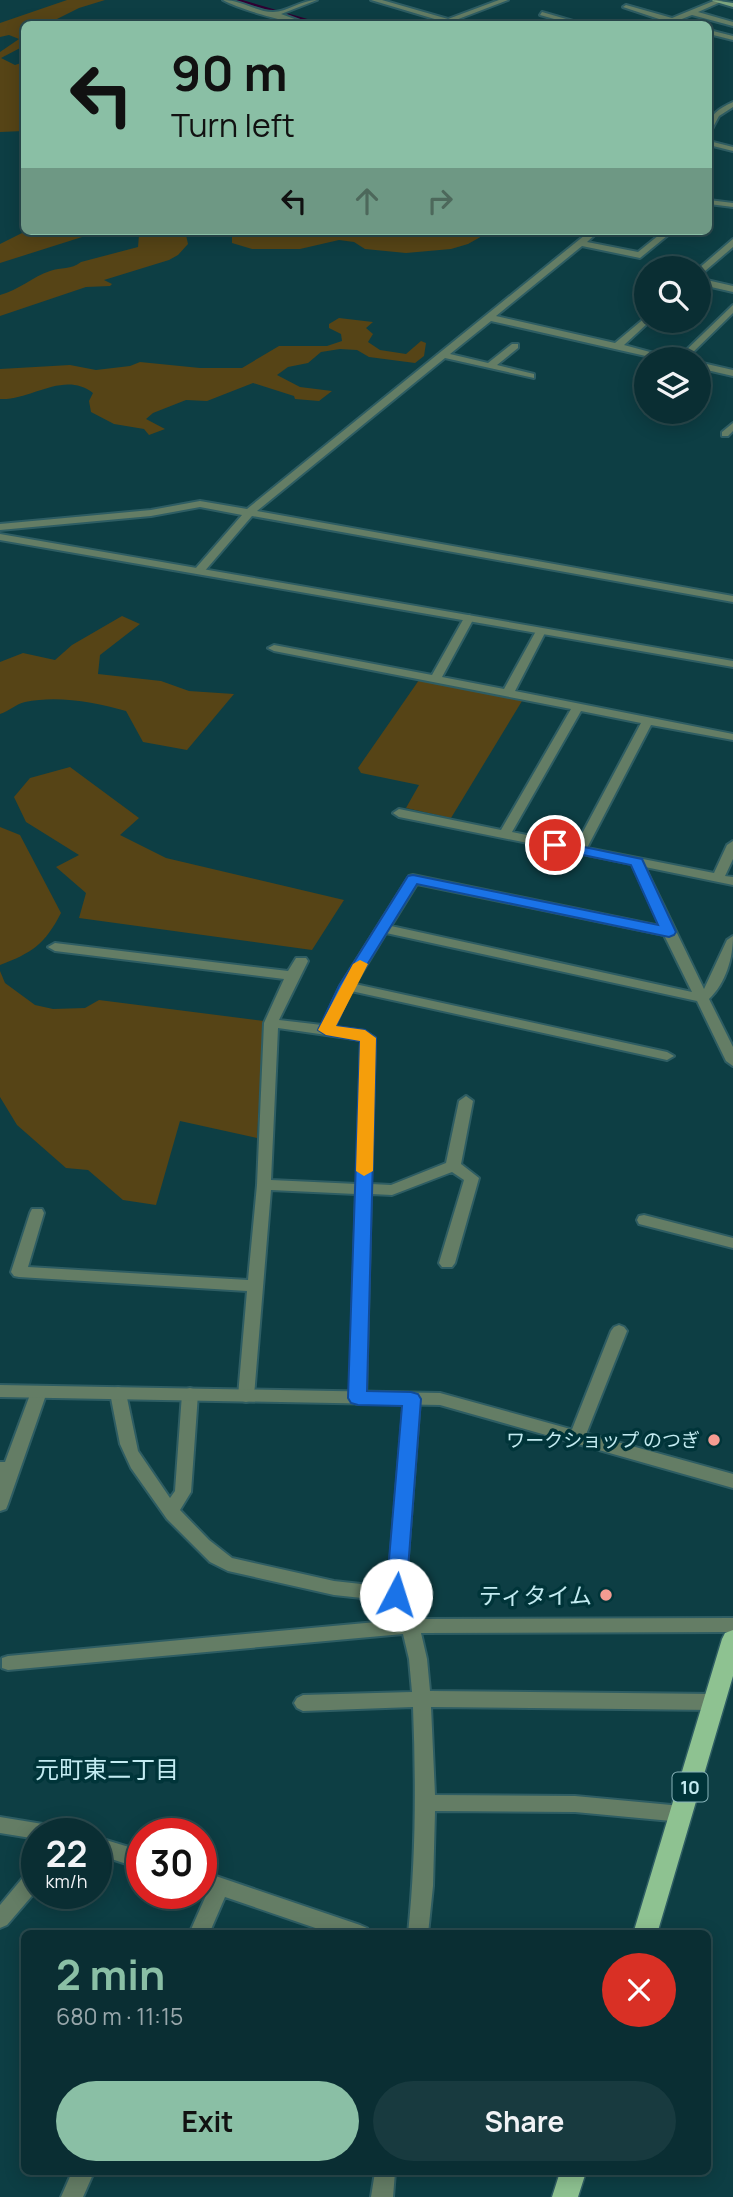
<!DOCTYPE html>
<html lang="en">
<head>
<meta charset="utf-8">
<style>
  :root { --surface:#0a2e33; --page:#183a3f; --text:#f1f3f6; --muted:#99a8ac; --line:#2a4a4e; --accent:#8abfa5 }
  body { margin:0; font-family:Manrope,"Noto Sans JP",sans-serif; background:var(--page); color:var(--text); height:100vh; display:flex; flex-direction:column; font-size:26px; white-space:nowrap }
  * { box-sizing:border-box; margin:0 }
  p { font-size:23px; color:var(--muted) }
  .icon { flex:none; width:38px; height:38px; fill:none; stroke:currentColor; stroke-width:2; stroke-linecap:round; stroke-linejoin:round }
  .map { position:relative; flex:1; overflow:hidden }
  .panel { position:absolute; left:21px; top:1930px; width:690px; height:245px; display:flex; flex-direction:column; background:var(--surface); border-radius:10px; box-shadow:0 4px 18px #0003,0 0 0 2px var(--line) }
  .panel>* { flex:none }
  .top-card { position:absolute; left:21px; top:21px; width:691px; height:214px; border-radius:10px; box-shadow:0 4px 18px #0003,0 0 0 2px var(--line); background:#8abfa5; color:#111; overflow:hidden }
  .fabs { position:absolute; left:634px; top:256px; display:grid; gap:14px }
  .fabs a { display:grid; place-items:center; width:77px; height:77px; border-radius:50%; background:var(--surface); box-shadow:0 4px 18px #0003,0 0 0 2px var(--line); font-size:35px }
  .speed { position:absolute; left:21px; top:1818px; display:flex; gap:14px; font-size:35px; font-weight:700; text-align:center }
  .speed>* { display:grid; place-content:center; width:91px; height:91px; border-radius:50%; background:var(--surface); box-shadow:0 4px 18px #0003,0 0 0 2px var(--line); line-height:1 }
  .speed small { font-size:18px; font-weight:400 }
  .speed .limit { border:10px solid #d22; background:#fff; color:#111 }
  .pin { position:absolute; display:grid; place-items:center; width:60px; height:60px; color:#fff; margin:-30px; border:4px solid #fff; border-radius:50%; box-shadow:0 2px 7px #0007 }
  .me { position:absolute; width:77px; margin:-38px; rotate:5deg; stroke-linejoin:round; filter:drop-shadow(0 0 5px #0008) }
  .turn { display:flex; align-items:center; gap:24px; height:147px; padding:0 35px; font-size:32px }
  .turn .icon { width:91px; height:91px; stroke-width:2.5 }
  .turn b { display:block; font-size:49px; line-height:60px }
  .lanes { display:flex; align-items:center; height:66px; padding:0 35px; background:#0003; justify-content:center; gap:35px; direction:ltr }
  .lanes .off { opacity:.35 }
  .round { display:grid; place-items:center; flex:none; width:74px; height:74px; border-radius:37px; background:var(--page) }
  .overview { display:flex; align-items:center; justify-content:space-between; height:119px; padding:0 35px }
  h1 { font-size:42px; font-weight:700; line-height:52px; color:var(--accent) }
  .primary-button { display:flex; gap:14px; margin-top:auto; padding:14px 35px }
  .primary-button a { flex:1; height:80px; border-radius:42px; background:var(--accent); color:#111; font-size:28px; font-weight:700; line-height:80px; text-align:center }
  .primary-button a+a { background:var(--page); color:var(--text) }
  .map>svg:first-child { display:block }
</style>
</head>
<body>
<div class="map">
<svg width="733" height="2197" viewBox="0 0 733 2197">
  <rect width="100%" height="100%" fill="#0d3e44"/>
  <path fill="#564416" d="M67,0H105L79,8L47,24H24V46L1,58L15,65L24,62V131L0,132V52L19,39L9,35L0,37V23Z
    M26,231H193L186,235L188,244L178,255L169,260L104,280L112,284L110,286L86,287L0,316V295C19,290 32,277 50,271C61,267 71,270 81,262L138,247L139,235L101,231L0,263V244Z
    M210,231H491L468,244L451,249L406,253L365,249L354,242L339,240L300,249H252L232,243V233Z
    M339,318L373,322L366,328L373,334L368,342L380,350L406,354L421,341L426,343L424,356L415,363L369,357L357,350L340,349L321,352L308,363L288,367L277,375L300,387L332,391L319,401L295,399L294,396L253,383L207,401L186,400L153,413L146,419L165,429L149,435L144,429L114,424L91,412L89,401L93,393C64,370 30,401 0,399V369L70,365L96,370L130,366L140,362L200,368H242L279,346H327L342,341L341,334L329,328V324Z
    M122,616L140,624L100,655L98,674L161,681L189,691L234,694L187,750L143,742L126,711C95,702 57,695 25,702C16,704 9,711 0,714V662L23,653L55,660L72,645Z
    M419,680L522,701L451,818L406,808L419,785L361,773L358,768Z
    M70,767L139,818L120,835L166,858L344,900L312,950L79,918L86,893L56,867L79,855L26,822L14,797L30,778Z
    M0,827L20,835L61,913C45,944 32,953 0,965Z
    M0,971L5,983L35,1005L53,1009L85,1008L99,1000L264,1021L257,1138L180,1121L156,1205L123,1200L88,1170L66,1168L17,1125L0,1097Z"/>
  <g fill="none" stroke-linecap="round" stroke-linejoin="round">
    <path stroke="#2f0032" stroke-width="2.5" d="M238,0L320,24
      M717,143L733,147"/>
    <g stroke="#2e5d63" stroke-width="4">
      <path id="minor" d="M223,0C241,0 257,12 273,12C287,12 301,0 317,0L281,14L308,24C290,24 239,9 223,0Z
        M371,0H382L448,19L499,0H508L448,23Z
        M716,0L723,1L698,12L733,22V26L692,15L669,24H661L665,21L623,7L626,5L672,18Z
        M542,12L580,23L581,24H572L540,15Z
        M709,30L733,36V40L709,34Z
        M733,102V107L719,116L712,129H709C709,114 720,108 733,102Z
        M709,141L733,147V151L709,145Z
        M709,200L733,203V207L709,204Z
        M590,231H599L587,242L638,252L664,231H673L640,258L582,246L496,316L615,343L646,317V320H650L649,322L624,345L676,359H659L491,321L450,354L488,363L512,344H518V348L497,365L534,374V378L445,358L257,511L733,596V602L252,516L203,573H195V569L242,515L200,507L151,516L0,530V524L151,510L200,501L247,509Z
        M733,239V247L698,277V269Z
        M698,278L733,286V292L698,284Z
        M733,305V313L686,359H677Z
        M698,362L733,370V376L698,368Z
        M733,423V431L728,436H722V432Z
        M469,615L474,618L442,677L504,689L536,631L541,628L546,631L515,691L733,734V740L651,725L587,848L714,873L727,845L733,841V859L725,876L733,877V885L645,867L704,989L727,940L733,936C733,958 726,983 709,999L733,1047V1066L726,1061L697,1001L386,933L355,984L667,1052L674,1056L667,1060L351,991L334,1027L364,1031L375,1038L371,1184L391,1185L446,1163L459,1101L466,1096L473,1101L461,1164L479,1178L455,1263L452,1267H442L439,1263L464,1180L452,1172L392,1195L371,1194L366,1398L364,1402L358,1404L352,1402L350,1398L356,1194L271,1190L254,1396L252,1400L246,1402L240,1400L238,1396L247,1291L19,1277L14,1276L11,1272L30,1213L32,1209H42L44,1213L28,1267L248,1280L257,1185L264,1023L284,979L55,951L48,947L55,943L288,971L296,958H306L308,961L279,1020L322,1025L340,986L409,876L413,875L660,926L632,864L399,817L393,813L399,809L501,830L571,709L274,651L268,648L274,645L432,675L464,618ZM581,711L641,723L576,845L512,832ZM417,884L664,935L692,992L391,926ZM278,1028L361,1040L357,1184L271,1180Z
        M644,1215L733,1238V1248L639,1224L637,1220L639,1216Z
        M619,1325L624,1327L627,1331L585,1437L583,1441L577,1443L571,1441L569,1437L611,1331L614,1327Z
        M39,1386L45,1388L47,1392L8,1504L6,1509L0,1511V1462H5L31,1392L33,1388Z
        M118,1387L124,1389L126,1393L138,1451L170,1498L175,1491L182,1394L184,1390L190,1388L196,1390L198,1394L191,1492L180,1510L209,1540L232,1558L334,1581L388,1587L404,1399L406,1395L412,1393L418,1395L420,1399L405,1595L415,1619L733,1618V1632L421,1633L427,1659L430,1691L715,1694L721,1697L724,1702L721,1707L715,1710L431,1707L435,1795L575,1796L682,1806L689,1808L691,1814L689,1820L682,1822L575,1812L435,1811L433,1886L428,1934H408C416,1858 416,1783 413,1707L303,1711L297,1708L294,1703L297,1698L303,1695L412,1692L409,1659L403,1634L8,1670L2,1668V1658L8,1656L398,1620L390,1601L334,1595L228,1571L210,1562L167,1519L131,1468L120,1444L110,1393L112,1389Z
        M0,1817L55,1826L62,1828L64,1834H37V1839L0,1833Z
        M96,1837L142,1851V1869L96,1854Z
        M37,1866V1890L7,1925L0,1928V1905L30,1869Z
        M201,1871L360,1925L367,1928L370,1934H333L225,1897L209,1934H189L208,1891L201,1889Z
        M72,2172H94L83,2197H61Z
        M375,2172H395L393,2197H371Z"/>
    </g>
    <g stroke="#2e5d63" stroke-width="4">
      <path id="tertiary" d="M0,534L733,661V667L0,540Z
        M0,1385L440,1393L733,1474V1488L440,1405L0,1397Z"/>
    </g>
    <g stroke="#2e5d63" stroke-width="4">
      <path id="secondary" d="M712,0L733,3V7L713,1Z"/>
    </g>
    <g stroke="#2e5d63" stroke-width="3">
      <path id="primary" d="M733,1630V1676L657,1934H633L722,1639L725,1633Z
        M560,2172H586L578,2197H552Z"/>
    </g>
    <use href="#minor" fill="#647d65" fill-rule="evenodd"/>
    <use href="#tertiary" fill="#647d65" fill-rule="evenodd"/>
    <use href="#secondary" fill="#7ca47e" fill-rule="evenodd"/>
    <use href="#primary" fill="#8ec291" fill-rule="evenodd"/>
  </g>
  <path fill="#1a73e8" stroke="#114b97" stroke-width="2" d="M555,841L642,859L676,932L674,935L669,937L417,884L354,986L336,1026L365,1030L376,1038L367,1391L411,1392L418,1394L421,1399L406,1595L403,1601L396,1603L389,1601L386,1595L402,1406L358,1405L351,1403L348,1398L360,1041L326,1035L318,1030L339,986L408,876L413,875L658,925L631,865L550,848L548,845Z"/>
  <path fill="#f59e0b" d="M360,960L368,964L336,1026L365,1030L376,1038L373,1171L364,1176L356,1171L360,1041L326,1035L318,1030L353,964Z"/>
  <g fill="#f59c92" stroke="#003439" stroke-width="2.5">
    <circle cx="714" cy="1440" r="7"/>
    <circle cx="606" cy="1595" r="7"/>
  </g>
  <g text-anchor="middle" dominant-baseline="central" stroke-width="7" stroke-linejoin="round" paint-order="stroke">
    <rect fill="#003439" stroke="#88b4ba" stroke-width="2" x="672.5" y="1772.5" width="35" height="29" rx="5"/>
    <g font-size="18" font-weight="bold" fill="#c3ebf1">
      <text x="690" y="1787">10</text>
    </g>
    <g font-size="19" fill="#c3ebf1" stroke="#003439" text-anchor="end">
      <text x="700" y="1440">ワークショップ のつぎ</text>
    </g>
    <g font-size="23" fill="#c3ebf1" stroke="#003439" text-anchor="end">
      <text x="592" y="1595">ティタイム</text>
    </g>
    <g font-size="24" fill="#c3ebf1" stroke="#003439">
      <text x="107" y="1768">元町東二丁目</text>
    </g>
  </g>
</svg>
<div class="fabs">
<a><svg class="icon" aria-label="search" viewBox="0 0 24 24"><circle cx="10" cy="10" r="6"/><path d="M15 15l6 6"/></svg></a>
<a><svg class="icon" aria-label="layers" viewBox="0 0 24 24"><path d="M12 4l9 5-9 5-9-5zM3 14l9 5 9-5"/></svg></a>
</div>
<div class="speed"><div>22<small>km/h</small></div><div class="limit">30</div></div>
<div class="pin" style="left:555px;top:845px;background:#d93025"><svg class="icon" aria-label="arrive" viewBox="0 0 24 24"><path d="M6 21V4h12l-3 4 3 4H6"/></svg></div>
<svg class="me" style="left:396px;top:1595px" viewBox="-20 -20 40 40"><circle r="19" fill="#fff"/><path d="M0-13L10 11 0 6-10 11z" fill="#1a73e8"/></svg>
<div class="top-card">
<div class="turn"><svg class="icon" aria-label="left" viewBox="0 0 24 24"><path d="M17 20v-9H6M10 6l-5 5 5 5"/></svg><div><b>90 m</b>Turn left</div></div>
<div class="lanes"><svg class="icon" aria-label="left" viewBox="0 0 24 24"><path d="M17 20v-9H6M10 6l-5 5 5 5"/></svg><svg class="icon off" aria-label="ahead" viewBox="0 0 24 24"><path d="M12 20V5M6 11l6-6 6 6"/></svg><svg class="icon off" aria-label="right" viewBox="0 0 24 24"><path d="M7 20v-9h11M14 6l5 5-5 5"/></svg></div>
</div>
<section class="panel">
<div class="overview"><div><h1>2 min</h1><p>680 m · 11:15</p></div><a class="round" style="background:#d93025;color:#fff"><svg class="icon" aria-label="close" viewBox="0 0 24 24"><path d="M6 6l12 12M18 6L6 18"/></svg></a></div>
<div class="primary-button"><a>Exit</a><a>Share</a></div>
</section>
</div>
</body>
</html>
